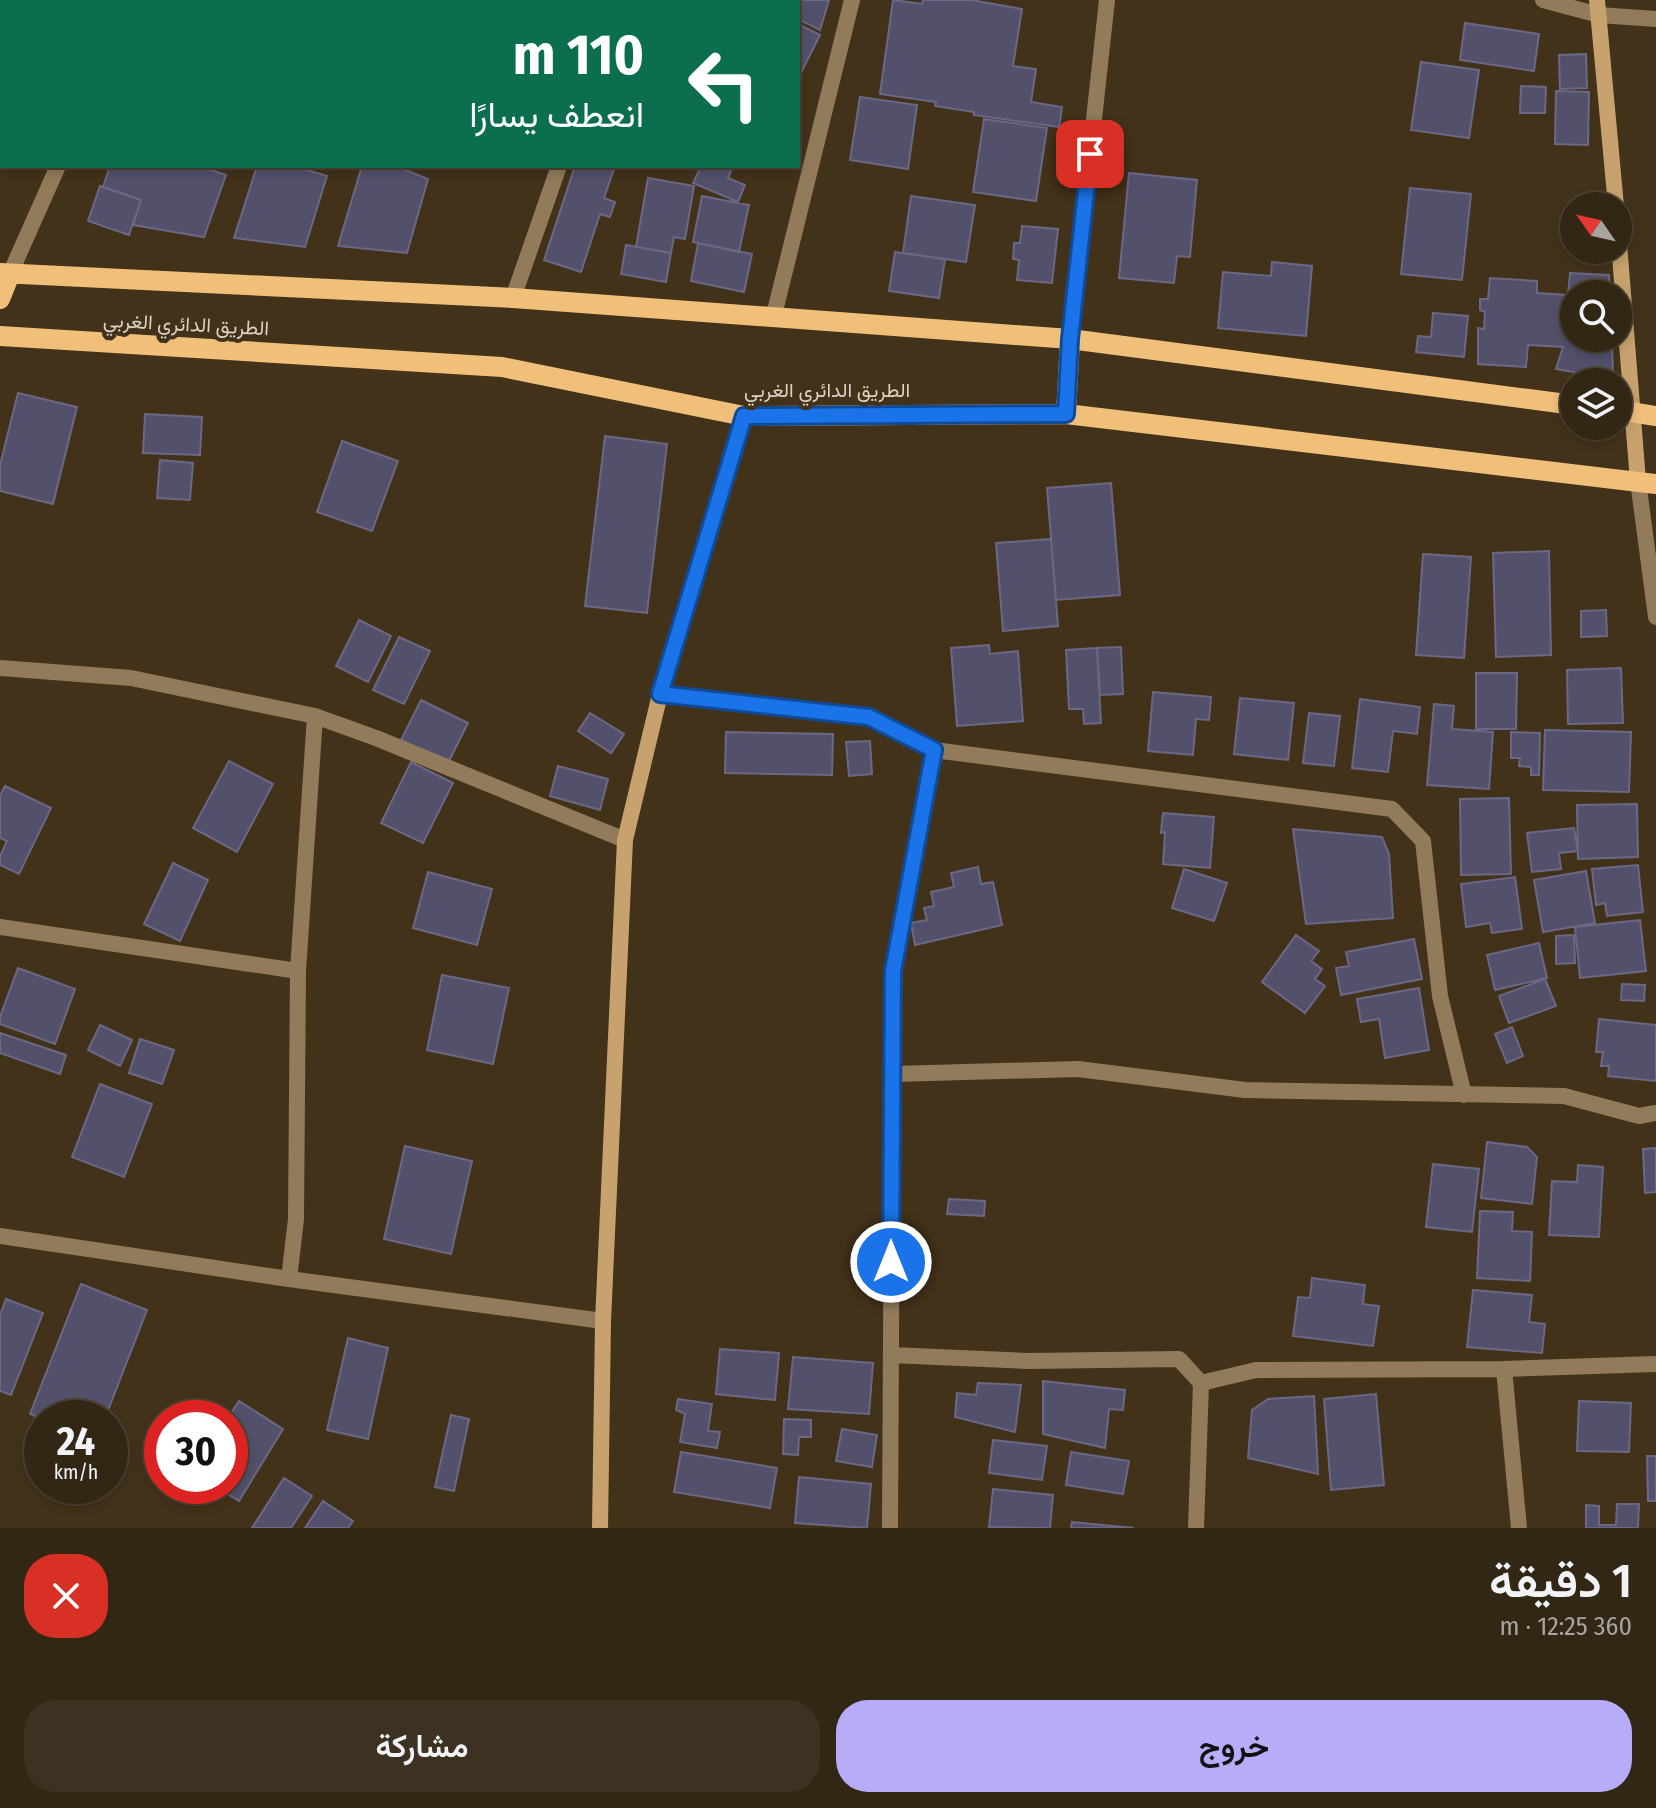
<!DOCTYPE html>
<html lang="ar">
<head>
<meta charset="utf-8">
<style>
  :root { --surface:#322614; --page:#3d3222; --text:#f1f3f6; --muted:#a8a5a0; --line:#4d4334; --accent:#b6acf8 }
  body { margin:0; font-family:"Fira Sans Condensed",Vazirmatn,sans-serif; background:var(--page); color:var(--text); direction:rtl; height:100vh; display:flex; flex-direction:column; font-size:30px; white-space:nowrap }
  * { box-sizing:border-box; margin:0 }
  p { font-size:26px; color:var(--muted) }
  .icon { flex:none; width:44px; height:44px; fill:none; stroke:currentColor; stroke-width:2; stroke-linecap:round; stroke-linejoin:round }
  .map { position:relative; height:1528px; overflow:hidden; direction:ltr }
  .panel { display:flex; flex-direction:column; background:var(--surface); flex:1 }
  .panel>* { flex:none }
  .hud { position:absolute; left:0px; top:0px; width:800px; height:168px; box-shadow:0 4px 12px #0003,0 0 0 2px var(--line); direction:rtl; background:#0b6e4f; color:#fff; overflow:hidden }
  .needle { width:52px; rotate:304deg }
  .tools { position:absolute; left:1560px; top:192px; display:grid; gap:16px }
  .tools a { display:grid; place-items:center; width:72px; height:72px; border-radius:50%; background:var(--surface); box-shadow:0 4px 12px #0003,0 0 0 2px var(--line); font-size:40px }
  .speed { position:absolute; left:24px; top:1400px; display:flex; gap:16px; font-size:40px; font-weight:700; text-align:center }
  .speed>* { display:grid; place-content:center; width:104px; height:104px; border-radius:50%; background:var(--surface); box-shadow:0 4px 12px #0003,0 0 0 2px var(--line); line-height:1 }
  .speed small { font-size:20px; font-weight:400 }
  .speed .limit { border:12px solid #d22; background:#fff; color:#111 }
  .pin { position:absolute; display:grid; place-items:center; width:68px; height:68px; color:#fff; margin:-34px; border-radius:16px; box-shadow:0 4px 12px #0006 }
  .me { position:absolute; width:88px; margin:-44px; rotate:0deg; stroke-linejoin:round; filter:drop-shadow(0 0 6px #0008) }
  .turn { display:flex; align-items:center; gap:28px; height:168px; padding:0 24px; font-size:36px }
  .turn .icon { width:104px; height:104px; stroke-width:2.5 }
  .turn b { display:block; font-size:56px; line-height:68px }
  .round { display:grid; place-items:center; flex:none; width:84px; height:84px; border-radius:32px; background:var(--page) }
  .head { display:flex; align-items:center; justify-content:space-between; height:136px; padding:0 24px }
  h1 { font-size:48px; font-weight:600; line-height:60px }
  .cta { display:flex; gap:16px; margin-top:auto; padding:16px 24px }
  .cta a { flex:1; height:92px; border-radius:32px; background:var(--accent); color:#111; font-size:32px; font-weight:600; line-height:92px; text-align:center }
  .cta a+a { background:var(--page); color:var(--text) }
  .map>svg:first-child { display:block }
</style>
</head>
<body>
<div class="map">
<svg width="1656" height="1528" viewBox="0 0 1656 1528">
  <rect width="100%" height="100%" fill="#43321a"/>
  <path fill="#53506b" stroke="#6b6885" stroke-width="2" d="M43,0H103L101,2Z
    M186,0H259L185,2Z
    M508,0H570L507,2Z
    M761,0H829L820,30L798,19V2Z
    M893,0L922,4L923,0H971L1022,9L1013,66L1036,69L1031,102L1062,107L1059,127L974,115V112L935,106L936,102L880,94Z
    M1465,23L1539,34L1534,71L1460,60Z
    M798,24L820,35L801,73L798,72Z
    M1586,54L1587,88L1560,89L1559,55Z
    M1421,62L1479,70L1469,138L1411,130Z
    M1521,86L1546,87L1545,113H1520Z
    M1556,91L1589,92L1588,145L1555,144Z
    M860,97L917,105L908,169L850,160Z
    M984,119L1047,128L1036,201L973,192Z
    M110,166H199L226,175L204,237L133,225L141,200L103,187Z
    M257,166H294L327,176L305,247L234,238Z
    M362,166H396L428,179L407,253L338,246Z
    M575,166H615L604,198L615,202L610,217L600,214L581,272L544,260Z
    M701,166H733L728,178L745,185L738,202L693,183Z
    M1129,173L1197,180L1190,257L1177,256L1174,283L1119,278Z
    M648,178L694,186L685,239L674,237L671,253L636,247Z
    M100,186L141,200L129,235L88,221Z
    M1410,188L1471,194L1462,280L1401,274Z
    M702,196L749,205L739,252L693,242Z
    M911,196L975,205L966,262L903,253Z
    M1022,226L1058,229L1052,283L1017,280L1019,260L1013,259L1014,243H1020Z
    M698,243L752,254L744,292L691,281Z
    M626,245L671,253L666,282L621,274Z
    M895,252L945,259L939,298L889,291Z
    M1272,262L1312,266L1306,336L1218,328L1223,272L1271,276Z
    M1570,273L1609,275L1610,294H1574V338H1612L1613,379L1556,369L1563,347L1528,345L1526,367L1478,364V328L1484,329L1485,312L1480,310V299H1488L1490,278L1537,281V293L1568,295Z
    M1433,313L1468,316L1464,357L1416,352L1418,336L1431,337Z
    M18,393L77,407L53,504L0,491V465Z
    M145,414L202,417L200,455L143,453Z
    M605,436L667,444L647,613L585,606Z
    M342,441L398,461L372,531L317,512Z
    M160,460L193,463L190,500L157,498Z
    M1111,483L1120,595L1056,600L1047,488Z
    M1051,539L1058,626L1003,631L996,543Z
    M1549,551L1551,655L1496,657L1493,553Z
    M1423,554L1471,557L1464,658L1416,655Z
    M1606,610L1607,636L1581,637V611Z
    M359,620L391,636L368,682L336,666Z
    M399,637L430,651L404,704L373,690Z
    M989,645L990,654L1018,651L1023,721L957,726L951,648Z
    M1121,647L1123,694L1100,695L1097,648Z
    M1097,648L1101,723L1084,724L1083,709H1069L1066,650Z
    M1621,668L1623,723L1568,724L1567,670Z
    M1476,673H1517L1516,729H1476Z
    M1153,692L1211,697L1209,720L1196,719L1193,755L1148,751Z
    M1240,698L1294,703L1288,760L1234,754Z
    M1360,699L1420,707L1417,734L1393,731L1388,772L1352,768Z
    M421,700L468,723L448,763L401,740Z
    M1434,704L1454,706L1452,729L1493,732L1489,789L1427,785Z
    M590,713L624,734L611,753L578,731Z
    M1309,713L1340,716L1334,766L1303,763Z
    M1545,730L1631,732L1629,792L1543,790Z
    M726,732L833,734L832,775L725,773Z
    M1511,732L1540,733L1539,775H1531V767L1519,766L1520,758H1511Z
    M870,741L872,774L849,776L846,742Z
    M229,761L273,784L237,852L193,828Z
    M411,762L453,783L423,843L381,823Z
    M558,766L608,779L600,810L550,796Z
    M5,786L51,808L19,874L0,865V856L7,841L0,838V796Z
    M1509,798L1511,874L1461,875L1460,799Z
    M1637,804L1638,857L1578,859L1577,805Z
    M1163,813L1214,817L1210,868L1163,864L1165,832L1161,833Z
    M1574,828L1578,851L1559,853L1561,869L1532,872L1527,833Z
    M1293,829L1382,837L1389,854L1393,918L1306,924Z
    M173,863L208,880L180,941L144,924Z
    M1638,865L1643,912L1607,916L1605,903L1596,905L1592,869Z
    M978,867L981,884L993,882L1002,925L915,945L911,923L927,920L924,908L934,906L931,892L954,887L951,873Z
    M1184,869L1227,883L1214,921L1172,908Z
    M1586,871L1595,923L1543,932L1534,880Z
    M428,872L492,889L477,945L413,928Z
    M1515,877L1522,929L1492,933L1490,923L1466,927L1461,884Z
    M1640,920L1646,971L1580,978L1575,927Z
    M1296,935L1319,951L1311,961L1322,969L1315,979L1325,986L1305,1013L1262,982Z
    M1574,935L1575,963L1556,964V936Z
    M1414,939L1422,979L1341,995L1336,968L1349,966L1346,952Z
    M1539,943L1547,978L1495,990L1487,955Z
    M18,968L75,989L55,1044L0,1024V1017Z
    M442,975L509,988L493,1064L427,1050Z
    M1545,979L1556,1006L1509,1023L1499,996Z
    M1622,984L1645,985L1644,1001L1621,1000Z
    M1419,988L1429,1050L1385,1058L1379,1019L1361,1022L1357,999Z
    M1599,1019L1656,1025V1081L1608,1076L1609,1066H1601L1603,1052H1596Z
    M100,1025L132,1040L120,1066L88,1050Z
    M1512,1027L1523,1056L1507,1063L1495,1034Z
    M0,1033L66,1055L60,1074L0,1053Z
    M140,1039L174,1050L162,1084L129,1073Z
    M100,1084L152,1104L124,1177L72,1157Z
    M1487,1142L1527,1147L1537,1157L1532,1204L1481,1198Z
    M405,1146L472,1161L451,1254L384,1239Z
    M1656,1148V1192L1645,1193L1643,1149Z
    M1433,1164L1479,1169L1472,1232L1426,1227Z
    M1578,1165L1603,1167L1599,1237L1549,1235L1552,1181L1577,1182Z
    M949,1199L985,1201L984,1216L947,1214Z
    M1480,1211L1513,1212L1512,1231L1532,1232L1530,1281L1477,1278Z
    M1312,1278L1365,1285L1363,1304L1379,1306L1373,1346L1293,1336L1298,1297L1310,1298Z
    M81,1284L147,1310L105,1418L42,1419L30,1414Z
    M1473,1290L1532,1295L1529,1322L1545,1324L1542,1353L1467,1347Z
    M6,1299L43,1313L11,1395L0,1391V1315Z
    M348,1338L388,1348L368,1439L327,1430Z
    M720,1349L779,1353L775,1400L716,1394Z
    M793,1357L873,1363L869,1414L788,1409Z
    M1043,1381L1125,1390L1123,1410L1109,1409L1105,1448L1043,1434Z
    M978,1383L1021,1385L1015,1432L955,1417L957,1393L976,1395Z
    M1376,1394L1384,1485L1331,1490L1324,1399Z
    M1314,1396L1318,1474L1248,1458L1252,1410L1268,1399Z
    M678,1399L712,1404L708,1431L720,1432L717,1448L680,1442L685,1414L676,1410Z
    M239,1401L283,1429L239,1501L215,1486H230L228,1418Z
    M1579,1401L1631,1403L1629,1452L1577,1451Z
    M451,1415L469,1419L454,1491L435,1487Z
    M784,1419L811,1420V1437H799L798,1455L783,1454Z
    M842,1429L877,1435L872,1467L836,1461Z
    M993,1440L1047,1446L1042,1480L989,1473Z
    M681,1452L777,1468L770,1508L674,1492Z
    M1071,1452L1129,1461L1123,1494L1066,1485Z
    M1647,1456H1656V1501H1648Z
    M799,1477L871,1484L867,1528L795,1523Z
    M284,1478L312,1496L291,1528H252Z
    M993,1489L1053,1495L1050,1528L989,1527Z
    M323,1501L353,1521L348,1528H305Z
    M1617,1504H1639L1638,1528H1586V1505L1599,1506V1525H1616Z
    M1072,1522L1134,1528H1071Z"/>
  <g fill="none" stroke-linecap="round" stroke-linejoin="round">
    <path stroke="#927b5b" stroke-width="16" d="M349,0L353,2
      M1543,0L1599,15L1656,19
      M132,2V0
      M445,2L446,0
      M10,274L58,166
      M513,298L559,166
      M773,319L852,0
      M1070,339L1107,0
      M1638,481L1656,617
      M0,668L131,678L315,716L376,738L625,840
      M660,694L869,717L934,750L1392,809L1423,841L1440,996L1464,1095
      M0,927L298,971
      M893,1074L1078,1069L1245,1090L1564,1096L1639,1116L1656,1113
      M0,1236L289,1279L603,1321
      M289,1279L296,1219L298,971L315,716
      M891,1355L1028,1361L1179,1359L1201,1383L1256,1370L1504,1369L1656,1364
      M1504,1369L1519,1528
      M890,1528L893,971L934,750
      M1196,1528L1201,1383"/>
    <path stroke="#c7a26e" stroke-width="16" d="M1597,0L1616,206
      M1618,231L1638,481
      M600,1528L603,1321L625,840L660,694L744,416"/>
    <path stroke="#f0c07b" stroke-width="20" d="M0,273L513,298L1070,339L1574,405
      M0,299L10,274
      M0,336L502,367L744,416L1066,414L1656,484
      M1618,410L1656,416
      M1066,414L1070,339"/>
  </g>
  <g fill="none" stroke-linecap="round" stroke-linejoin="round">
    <g stroke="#114b97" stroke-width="20">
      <path id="route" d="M891,1262L893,971L934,750L869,717L660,694L744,416L1066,414L1070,339L1090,154"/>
    </g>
    <use href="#route" stroke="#1a73e8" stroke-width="14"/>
  </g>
  <g text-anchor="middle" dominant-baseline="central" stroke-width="8" stroke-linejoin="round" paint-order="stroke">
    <g font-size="20" fill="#dcd2c4" stroke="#43321a">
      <text transform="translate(186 324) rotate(3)">الطريق الدائري الغربي</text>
      <text x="827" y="390">الطريق الدائري الغربي</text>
    </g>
  </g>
</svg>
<div class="tools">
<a><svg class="needle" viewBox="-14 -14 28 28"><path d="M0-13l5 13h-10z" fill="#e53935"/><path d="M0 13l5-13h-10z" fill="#a8a5a0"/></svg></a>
<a><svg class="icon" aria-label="search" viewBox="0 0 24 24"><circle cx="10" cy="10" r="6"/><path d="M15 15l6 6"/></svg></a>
<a><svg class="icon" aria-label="layers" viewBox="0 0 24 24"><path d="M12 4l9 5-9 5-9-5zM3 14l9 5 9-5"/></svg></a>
</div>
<div class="speed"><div>24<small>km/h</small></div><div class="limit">30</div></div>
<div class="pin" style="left:1090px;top:154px;background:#d93025"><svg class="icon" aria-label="arrive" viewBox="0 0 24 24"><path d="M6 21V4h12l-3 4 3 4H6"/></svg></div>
<svg class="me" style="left:891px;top:1262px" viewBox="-20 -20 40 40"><circle r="17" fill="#1a73e8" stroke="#fff" stroke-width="3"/><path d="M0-11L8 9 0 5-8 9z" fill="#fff"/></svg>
<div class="hud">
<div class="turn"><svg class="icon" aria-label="left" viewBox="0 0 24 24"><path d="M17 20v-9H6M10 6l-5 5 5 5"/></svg><div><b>110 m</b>انعطف يسارًا</div></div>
</div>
</div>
<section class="panel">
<div class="head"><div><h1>1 دقيقة</h1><p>360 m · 12:25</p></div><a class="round" style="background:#d93025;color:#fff"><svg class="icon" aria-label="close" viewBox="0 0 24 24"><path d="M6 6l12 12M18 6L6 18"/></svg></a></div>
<div class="cta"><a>خروج</a><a>مشاركة</a></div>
</section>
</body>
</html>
